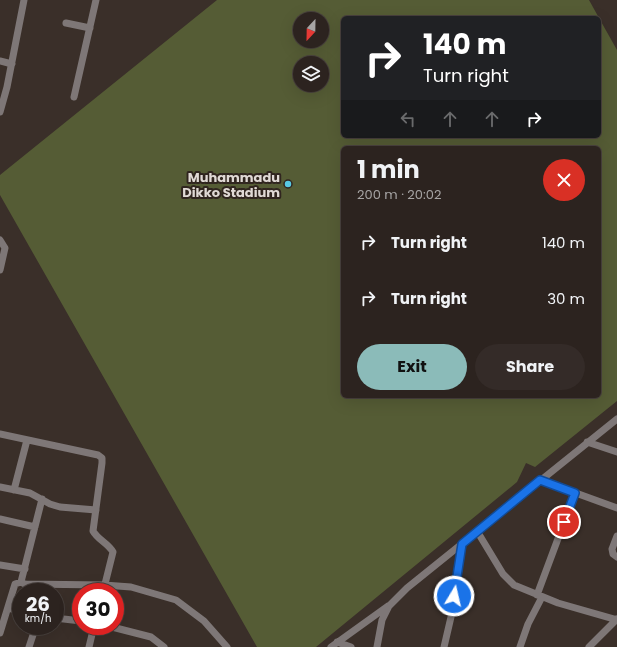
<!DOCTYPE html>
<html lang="en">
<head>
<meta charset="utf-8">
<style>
  :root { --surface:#2c231f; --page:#342b28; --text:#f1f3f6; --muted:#a6a4a4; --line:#48403d; --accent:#8bbbb9 }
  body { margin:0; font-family:Poppins,sans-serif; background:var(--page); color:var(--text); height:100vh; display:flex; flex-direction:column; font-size:15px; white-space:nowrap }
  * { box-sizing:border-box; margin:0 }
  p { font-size:13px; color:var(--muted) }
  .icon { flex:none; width:22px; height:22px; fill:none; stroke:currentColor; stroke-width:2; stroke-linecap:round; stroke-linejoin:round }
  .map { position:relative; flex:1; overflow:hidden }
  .side { position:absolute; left:341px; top:146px; width:260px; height:252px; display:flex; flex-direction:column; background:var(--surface); border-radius:6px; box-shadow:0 4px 16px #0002,0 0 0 1px var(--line) }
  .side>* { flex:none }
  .top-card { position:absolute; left:341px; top:16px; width:260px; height:122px; border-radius:6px; box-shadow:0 4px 16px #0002,0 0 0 1px var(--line); background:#202124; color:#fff; overflow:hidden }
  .needle { width:26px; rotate:202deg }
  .controls { position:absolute; left:293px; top:12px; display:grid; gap:8px }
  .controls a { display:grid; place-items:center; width:36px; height:36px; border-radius:50%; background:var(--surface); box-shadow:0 4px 16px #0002,0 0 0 1px var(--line); font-size:20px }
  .speed { position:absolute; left:12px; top:583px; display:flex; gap:8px; font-size:20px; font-weight:700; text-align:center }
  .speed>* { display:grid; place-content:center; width:52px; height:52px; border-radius:50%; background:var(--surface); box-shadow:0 4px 16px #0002,0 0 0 1px var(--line); line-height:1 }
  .speed small { font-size:10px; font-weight:400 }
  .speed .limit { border:6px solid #d22; background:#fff; color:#111 }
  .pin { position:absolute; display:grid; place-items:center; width:34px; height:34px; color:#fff; margin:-17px; border:2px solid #fff; border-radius:50%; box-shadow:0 1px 4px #0007 }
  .me { position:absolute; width:44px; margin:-22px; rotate:9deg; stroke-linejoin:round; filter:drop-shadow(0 0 3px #0008) }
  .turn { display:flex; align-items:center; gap:14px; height:84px; padding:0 16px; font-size:18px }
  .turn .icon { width:52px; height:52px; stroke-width:2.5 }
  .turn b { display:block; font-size:28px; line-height:34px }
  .lanes { display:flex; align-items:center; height:38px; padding:0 16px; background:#0003; justify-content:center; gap:20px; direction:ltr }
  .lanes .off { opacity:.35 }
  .round { display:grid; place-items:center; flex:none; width:42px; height:42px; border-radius:21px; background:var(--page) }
  .head { display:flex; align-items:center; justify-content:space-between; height:68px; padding:0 16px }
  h1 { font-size:24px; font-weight:700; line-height:30px }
  .action { display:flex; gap:8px; margin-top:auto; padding:8px 16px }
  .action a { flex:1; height:46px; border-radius:24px; background:var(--accent); color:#111; font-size:16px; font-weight:700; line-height:46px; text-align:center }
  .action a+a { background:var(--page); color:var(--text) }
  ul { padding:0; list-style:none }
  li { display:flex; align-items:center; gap:12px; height:56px; padding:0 16px }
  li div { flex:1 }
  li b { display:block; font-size:15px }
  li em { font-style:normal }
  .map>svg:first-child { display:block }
</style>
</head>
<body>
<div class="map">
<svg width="617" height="647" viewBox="0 0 617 647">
  <rect width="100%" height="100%" fill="#3a2f29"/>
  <path fill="#555c35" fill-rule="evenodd" d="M217,0H589L599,18H343V136H599V18L617,50V401L535,467L526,463L517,482L316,647H257L0,195V175ZM300,19H322V41H300ZM300,63H322V85H300ZM343,148H599V396H343Z"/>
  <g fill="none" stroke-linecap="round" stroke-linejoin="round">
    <path stroke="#7e7777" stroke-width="7" d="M66,23L90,28
      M0,61L12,64
      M74,97L96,0
      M0,112L7,87L24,0
      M0,240L5,248L0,270
      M0,434L98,455L102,458V463L93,531C98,540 108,543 113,552L103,592
      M587,442L617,452
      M540,480L617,508
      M0,487L30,493L50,504L60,507L96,510
      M14,490L27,440
      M42,499L21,582L25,584L104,585L131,587L176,600L204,621L227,647
      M0,519L35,527
      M477,531L503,574L514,585L558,603L617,620
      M617,536L612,549L613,554L617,557
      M0,565L25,569
      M537,595L575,493
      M8,608L21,612
      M55,618L81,621
      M108,626L151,637L164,647
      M0,633L15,584L21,582
      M337,642L351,647
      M29,647L36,626
      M89,647L94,626
      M331,647L388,606
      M377,647L382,620L389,606L407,588L617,419
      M444,647L451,617L462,544
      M520,647L528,624L542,597
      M589,647L617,619"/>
  </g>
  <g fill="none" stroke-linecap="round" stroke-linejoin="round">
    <g stroke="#114b97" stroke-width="10">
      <path id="route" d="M454,596L462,544L540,480L575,493L564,522"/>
    </g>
    <use href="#route" stroke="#1a73e8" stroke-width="7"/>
  </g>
  <circle fill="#58c9e3" stroke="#30251f" stroke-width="1.5" cx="288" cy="184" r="4"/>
  <g text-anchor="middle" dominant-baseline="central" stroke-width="4" stroke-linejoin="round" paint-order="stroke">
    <g font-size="13" font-weight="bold" fill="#e0d9d5" stroke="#30251f" text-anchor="end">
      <text x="280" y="177">Muhammadu<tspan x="280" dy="15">Dikko Stadium</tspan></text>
    </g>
  </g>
</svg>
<div class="controls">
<a><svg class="needle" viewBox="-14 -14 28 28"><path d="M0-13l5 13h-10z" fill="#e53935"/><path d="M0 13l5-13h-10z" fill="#a6a4a4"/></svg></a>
<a><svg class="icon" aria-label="layers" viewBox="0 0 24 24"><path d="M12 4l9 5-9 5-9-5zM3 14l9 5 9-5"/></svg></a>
</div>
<div class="speed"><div>26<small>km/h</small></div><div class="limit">30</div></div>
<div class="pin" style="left:564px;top:522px;background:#d93025"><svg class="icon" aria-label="arrive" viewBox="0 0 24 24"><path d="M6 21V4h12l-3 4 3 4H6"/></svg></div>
<svg class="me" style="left:454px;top:596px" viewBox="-20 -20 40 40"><circle r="17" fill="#1a73e8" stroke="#fff" stroke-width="3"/><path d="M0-11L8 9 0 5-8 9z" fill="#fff"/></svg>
<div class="top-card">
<div class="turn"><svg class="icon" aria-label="right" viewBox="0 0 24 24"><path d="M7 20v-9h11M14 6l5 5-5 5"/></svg><div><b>140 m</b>Turn right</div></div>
<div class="lanes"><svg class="icon off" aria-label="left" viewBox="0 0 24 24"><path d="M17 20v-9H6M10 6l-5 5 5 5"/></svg><svg class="icon off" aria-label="ahead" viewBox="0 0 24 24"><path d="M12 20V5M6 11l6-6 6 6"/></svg><svg class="icon off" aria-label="ahead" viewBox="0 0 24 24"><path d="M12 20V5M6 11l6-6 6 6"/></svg><svg class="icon" aria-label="right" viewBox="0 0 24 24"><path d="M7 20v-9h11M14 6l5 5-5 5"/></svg></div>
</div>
<section class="side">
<div class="head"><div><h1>1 min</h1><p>200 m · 20:02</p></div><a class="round" style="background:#d93025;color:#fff"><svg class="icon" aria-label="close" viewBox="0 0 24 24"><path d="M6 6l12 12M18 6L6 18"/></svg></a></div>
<ul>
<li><svg class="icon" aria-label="right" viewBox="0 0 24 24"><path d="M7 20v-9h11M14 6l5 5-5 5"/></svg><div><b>Turn right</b></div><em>140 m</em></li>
<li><svg class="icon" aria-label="right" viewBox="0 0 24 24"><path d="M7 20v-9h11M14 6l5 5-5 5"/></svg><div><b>Turn right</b></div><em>30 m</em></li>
</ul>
<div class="action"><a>Exit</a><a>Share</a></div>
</section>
</div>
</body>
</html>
